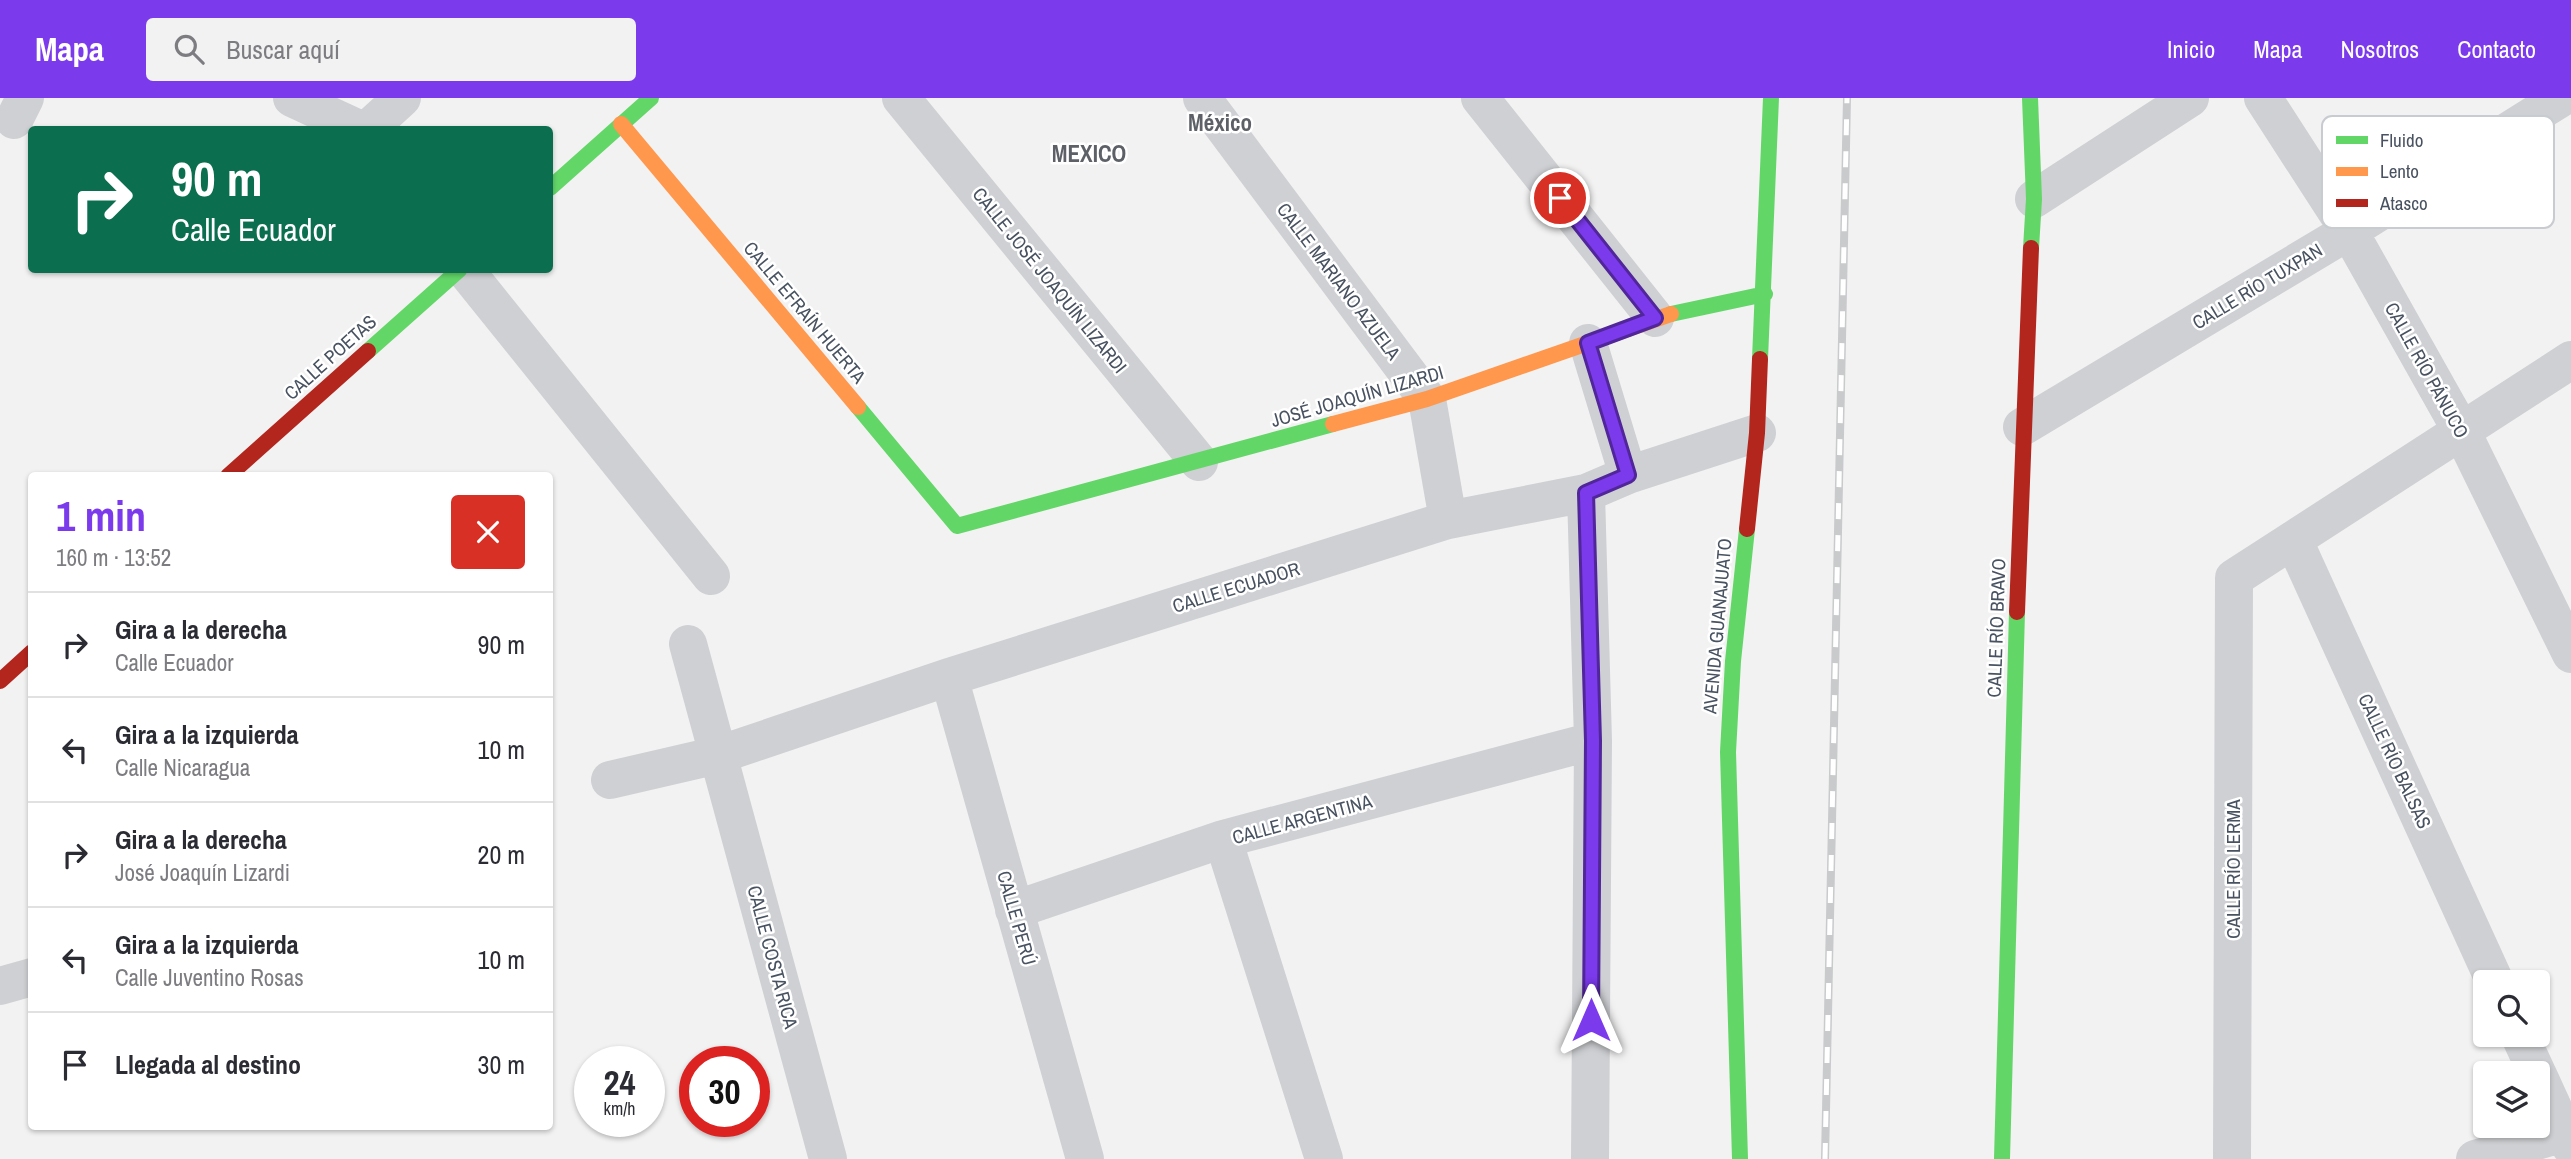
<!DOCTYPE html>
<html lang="es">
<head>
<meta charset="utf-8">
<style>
  :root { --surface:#fff; --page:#f2f2f3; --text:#2b2b33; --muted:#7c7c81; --line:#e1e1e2; --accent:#7c3aed }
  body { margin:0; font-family:"Archivo Narrow",sans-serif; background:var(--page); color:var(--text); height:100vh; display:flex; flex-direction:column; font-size:26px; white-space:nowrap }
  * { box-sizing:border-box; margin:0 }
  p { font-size:23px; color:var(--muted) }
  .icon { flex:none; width:38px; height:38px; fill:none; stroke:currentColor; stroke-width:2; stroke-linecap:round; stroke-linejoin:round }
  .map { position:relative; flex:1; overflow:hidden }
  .panel { position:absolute; left:28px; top:374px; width:525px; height:658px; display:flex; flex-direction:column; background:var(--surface); border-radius:7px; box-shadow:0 2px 5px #0004 }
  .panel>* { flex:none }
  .hud { position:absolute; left:28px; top:28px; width:525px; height:147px; border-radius:7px; box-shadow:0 2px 5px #0004; background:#0b6e4f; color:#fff; overflow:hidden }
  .controls { position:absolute; left:2473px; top:872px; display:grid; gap:14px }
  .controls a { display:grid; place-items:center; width:77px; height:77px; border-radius:7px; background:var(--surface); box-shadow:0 2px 5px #0004; font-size:35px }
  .speed { position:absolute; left:574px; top:948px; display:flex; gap:14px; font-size:35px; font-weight:700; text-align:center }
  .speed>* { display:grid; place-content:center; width:91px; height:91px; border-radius:50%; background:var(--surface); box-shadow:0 2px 5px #0004; line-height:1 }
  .speed small { font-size:18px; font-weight:400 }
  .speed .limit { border:10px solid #d22; background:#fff; color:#111 }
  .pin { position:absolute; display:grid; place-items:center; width:60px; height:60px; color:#fff; margin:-30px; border:4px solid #fff; border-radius:50%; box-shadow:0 2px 7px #0007 }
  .me { position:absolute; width:77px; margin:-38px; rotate:0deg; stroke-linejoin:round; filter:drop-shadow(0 0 5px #0008) }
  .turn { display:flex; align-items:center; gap:24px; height:147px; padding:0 28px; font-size:32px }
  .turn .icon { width:91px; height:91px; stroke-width:2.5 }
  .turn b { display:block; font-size:49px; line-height:60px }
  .round { display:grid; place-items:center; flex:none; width:74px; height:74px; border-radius:7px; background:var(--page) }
  .overview { display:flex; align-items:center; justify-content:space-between; height:119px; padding:0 28px }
  h1 { font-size:42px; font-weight:700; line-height:52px; color:var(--accent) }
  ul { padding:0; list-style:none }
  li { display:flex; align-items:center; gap:21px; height:105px; padding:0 28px; border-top:2px solid var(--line) }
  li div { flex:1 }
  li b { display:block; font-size:26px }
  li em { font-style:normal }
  header { display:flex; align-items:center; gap:42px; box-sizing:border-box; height:98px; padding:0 35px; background:var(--accent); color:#fff }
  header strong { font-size:33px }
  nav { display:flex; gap:38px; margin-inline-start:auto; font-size:24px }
  .search { width:490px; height:63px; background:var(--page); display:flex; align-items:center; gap:18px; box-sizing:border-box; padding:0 24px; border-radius:7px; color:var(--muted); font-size:26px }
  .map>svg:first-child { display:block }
</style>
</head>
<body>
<header>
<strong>Mapa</strong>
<div class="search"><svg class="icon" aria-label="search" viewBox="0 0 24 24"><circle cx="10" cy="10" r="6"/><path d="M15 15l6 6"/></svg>Buscar aquí</div>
<nav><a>Inicio</a><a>Mapa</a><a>Nosotros</a><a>Contacto</a></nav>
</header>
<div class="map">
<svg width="2571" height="1061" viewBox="0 0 2571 1061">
  <rect width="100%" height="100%" fill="#f3f2f2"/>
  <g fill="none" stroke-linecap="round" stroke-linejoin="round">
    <path stroke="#ced0d3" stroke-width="38" d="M292,0L361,32
      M901,0L1199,364
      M1202,0L1427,301L1448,422
      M1480,0L1655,220
      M2263,0L2349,133L2462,334L2571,556
      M14,22L25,0
      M367,32L402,0
      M2034,101L2190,0
      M465,172L711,478
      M1588,245L1628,377
      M2022,329L2349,133L2561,0
      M1586,395L1593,643L1590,1061
      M2294,443L2495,884
      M688,546L828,1061
      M949,579L1085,1061
      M610,682L718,657L949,579L1448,422L1586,395L1628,377L1757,335
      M1223,741L1324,1061
      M1014,812L1223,741L1593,643
      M0,888L32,879
      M2519,936L2537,975
      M2538,977L2571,1049
      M2232,1061L2234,480L2571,262
      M2475,1061L2564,1035"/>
    <path stroke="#63d668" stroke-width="16" d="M2030,0L2034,101L2031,150
      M550,90L651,0
      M1671,216L1765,196
      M368,253L459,172
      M1760,261L1771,0
      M858,309L957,428L1333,326
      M1740,1061L1728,654L1733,563L1747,431
      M2002,1061L2017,514"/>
    <path stroke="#ff974d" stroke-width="16" d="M621,26L858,309
      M1333,326L1427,301L1671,216"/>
    <path stroke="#b3261e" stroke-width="16" d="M228,378L368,253
      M1747,431L1757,335L1760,261
      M2017,514L2031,150
      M0,583L32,554"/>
    <g stroke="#c8cacc" stroke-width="8">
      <path id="rail" d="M1825,1061L1847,0"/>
    </g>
    <use href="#rail" stroke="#fff" stroke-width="5" stroke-dasharray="16" stroke-linecap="butt"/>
  </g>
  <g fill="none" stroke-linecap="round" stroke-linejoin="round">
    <g stroke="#51269a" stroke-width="18">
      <path id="route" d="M1560,100L1655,220L1588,245L1628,377L1586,395L1593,643L1591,922"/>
    </g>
    <use href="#route" stroke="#7c3aed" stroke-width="12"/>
  </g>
  <g text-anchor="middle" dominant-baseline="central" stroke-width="5" stroke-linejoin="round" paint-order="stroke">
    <g font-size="19" fill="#485260" stroke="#fff">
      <text transform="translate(1050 182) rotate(51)">CALLE JOSÉ JOAQUÍN LIZARDI</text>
      <text transform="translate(1339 183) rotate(53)">CALLE MARIANO AZUELA</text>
      <text transform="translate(2257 188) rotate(-31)">CALLE RÍO TUXPAN</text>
      <text transform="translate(805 214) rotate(50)">CALLE EFRAÍN HUERTA</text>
      <text transform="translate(330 259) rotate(-42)">CALLE POETAS</text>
      <text transform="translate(2427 272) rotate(61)">CALLE RÍO PÁNUCO</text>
      <text transform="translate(1357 298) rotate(-16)">JOSÉ JOAQUÍN LIZARDI</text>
      <text transform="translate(1236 489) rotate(-17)">CALLE ECUADOR</text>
      <text transform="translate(1717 528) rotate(-85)">AVENIDA GUANAJUATO</text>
      <text transform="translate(1996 530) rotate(-88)">CALLE RÍO BRAVO</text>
      <text transform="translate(2395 663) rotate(65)">CALLE RÍO BALSAS</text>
      <text transform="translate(1302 721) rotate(-15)">CALLE ARGENTINA</text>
      <text transform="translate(2233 771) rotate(-90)">CALLE RÍO LERMA</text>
      <text transform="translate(1017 820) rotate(74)">CALLE PERÚ</text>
      <text transform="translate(773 859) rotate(75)">CALLE COSTA RICA</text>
    </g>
    <g font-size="23" font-weight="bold" fill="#5d6167" stroke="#fff">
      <text x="1220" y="24">México</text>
      <text x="1089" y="55">MEXICO</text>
    </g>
  </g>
  <rect x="2322" y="18" width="232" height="112" rx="10" fill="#fff" stroke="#c8cbcf" stroke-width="2"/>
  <rect x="2336" y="38" width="32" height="8" fill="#63d668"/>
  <rect x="2336" y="69" width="32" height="9" fill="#ff974d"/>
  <rect x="2336" y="101" width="32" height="8" fill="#b3261e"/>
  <g font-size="19" fill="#485260">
    <text x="2380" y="49">Fluido</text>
    <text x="2380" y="80">Lento</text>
    <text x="2380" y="112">Atasco</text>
  </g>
</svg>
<div class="controls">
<a><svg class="icon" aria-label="search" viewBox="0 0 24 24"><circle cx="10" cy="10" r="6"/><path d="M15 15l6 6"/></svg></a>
<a><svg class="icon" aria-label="layers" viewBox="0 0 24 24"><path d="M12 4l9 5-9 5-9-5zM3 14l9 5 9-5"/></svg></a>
</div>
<div class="speed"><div>24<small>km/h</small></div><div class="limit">30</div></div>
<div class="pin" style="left:1560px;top:100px;background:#d93025"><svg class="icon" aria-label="arrive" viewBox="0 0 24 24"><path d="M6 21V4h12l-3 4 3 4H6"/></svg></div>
<svg class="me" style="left:1591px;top:922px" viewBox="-20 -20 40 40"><path d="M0-17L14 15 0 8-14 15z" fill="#7c3aed" stroke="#fff" stroke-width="4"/></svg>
<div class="hud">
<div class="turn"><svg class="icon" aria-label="right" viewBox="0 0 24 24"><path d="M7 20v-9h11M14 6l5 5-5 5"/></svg><div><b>90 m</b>Calle Ecuador</div></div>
</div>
<section class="panel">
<div class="overview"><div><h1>1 min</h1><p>160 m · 13:52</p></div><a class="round" style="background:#d93025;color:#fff"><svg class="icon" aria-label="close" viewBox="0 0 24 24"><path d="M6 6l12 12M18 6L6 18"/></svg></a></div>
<ul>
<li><svg class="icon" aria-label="right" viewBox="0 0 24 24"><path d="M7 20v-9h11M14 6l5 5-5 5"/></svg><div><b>Gira a la derecha</b><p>Calle Ecuador</p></div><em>90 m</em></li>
<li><svg class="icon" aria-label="left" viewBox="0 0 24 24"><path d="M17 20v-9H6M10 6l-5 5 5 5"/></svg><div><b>Gira a la izquierda</b><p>Calle Nicaragua</p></div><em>10 m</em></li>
<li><svg class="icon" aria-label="right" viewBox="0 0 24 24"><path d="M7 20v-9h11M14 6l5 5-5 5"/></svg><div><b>Gira a la derecha</b><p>José Joaquín Lizardi</p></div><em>20 m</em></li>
<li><svg class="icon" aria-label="left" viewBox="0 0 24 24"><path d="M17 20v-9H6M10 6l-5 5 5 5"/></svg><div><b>Gira a la izquierda</b><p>Calle Juventino Rosas</p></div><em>10 m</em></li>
<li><svg class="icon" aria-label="arrive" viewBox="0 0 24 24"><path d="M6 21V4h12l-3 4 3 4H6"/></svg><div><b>Llegada al destino</b></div><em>30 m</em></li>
</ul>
</section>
</div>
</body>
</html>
